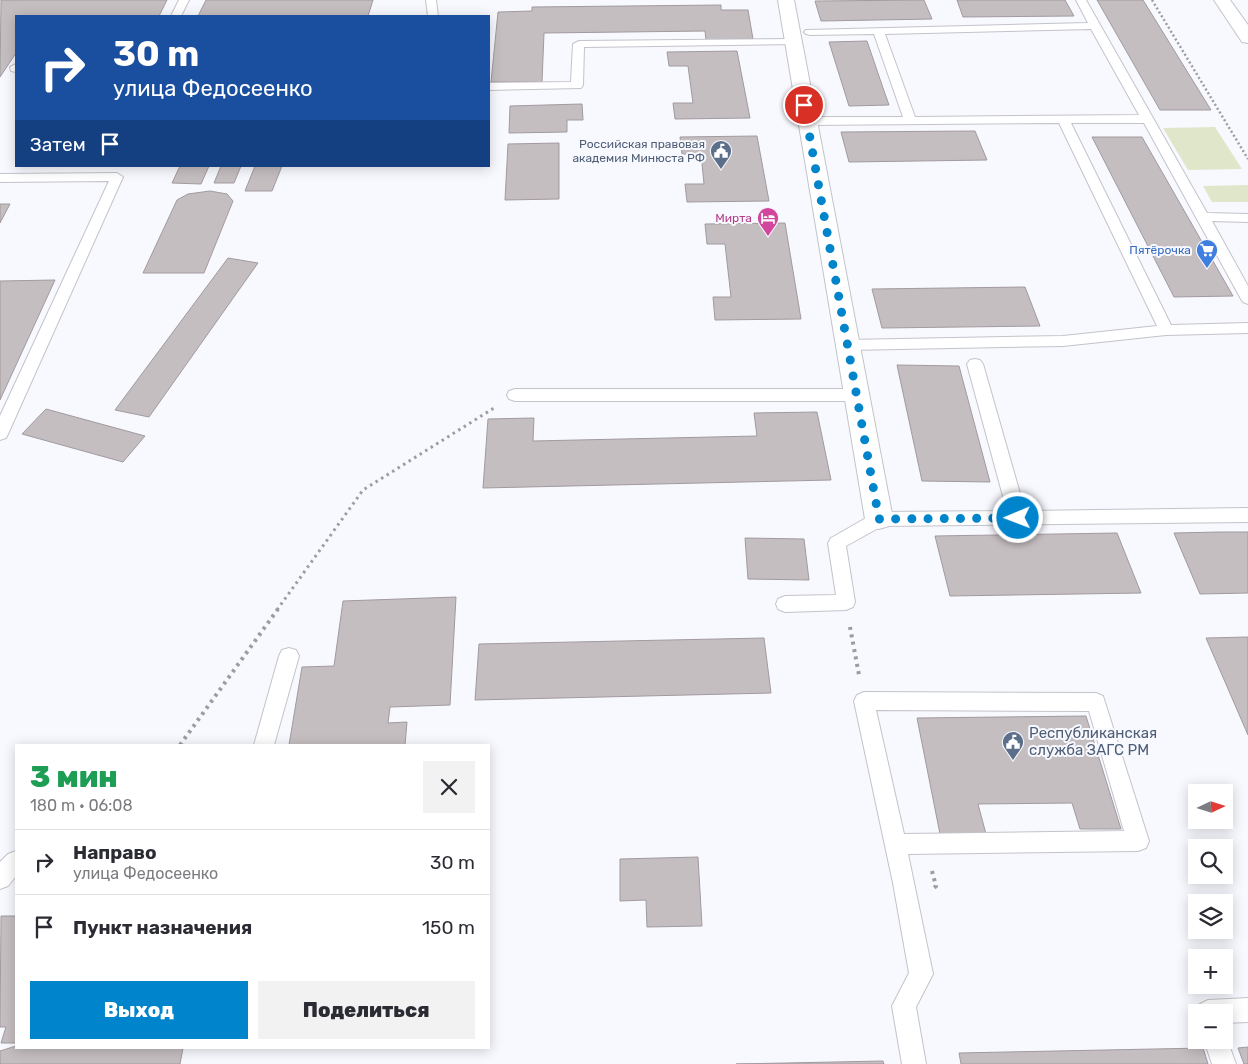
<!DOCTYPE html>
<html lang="ru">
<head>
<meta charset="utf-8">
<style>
  :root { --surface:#fff; --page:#f2f2f3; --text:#2b2b33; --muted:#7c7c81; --line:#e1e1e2; --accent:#0084cb }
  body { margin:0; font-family:Rubik,sans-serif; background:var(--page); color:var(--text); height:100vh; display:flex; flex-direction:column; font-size:19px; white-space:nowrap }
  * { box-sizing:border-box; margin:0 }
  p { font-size:16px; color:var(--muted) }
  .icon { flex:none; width:28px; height:28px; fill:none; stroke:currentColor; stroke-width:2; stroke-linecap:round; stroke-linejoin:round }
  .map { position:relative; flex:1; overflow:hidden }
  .sheet { position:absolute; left:15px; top:744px; width:475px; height:305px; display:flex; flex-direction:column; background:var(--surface); border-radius:0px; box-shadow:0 2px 12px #0003 }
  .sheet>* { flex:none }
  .top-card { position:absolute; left:15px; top:15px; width:475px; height:152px; border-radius:0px; box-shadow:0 2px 12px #0003; background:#1a4fa0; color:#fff; overflow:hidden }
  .needle { width:32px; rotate:86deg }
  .tools { position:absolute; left:1188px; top:784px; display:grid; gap:10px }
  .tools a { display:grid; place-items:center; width:45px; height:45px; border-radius:0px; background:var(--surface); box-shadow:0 2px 12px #0003; font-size:25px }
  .pin { position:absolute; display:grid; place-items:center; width:42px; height:42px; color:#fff; margin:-21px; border:2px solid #fff; border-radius:50%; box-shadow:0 1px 5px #0007 }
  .me { position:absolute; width:55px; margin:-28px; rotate:269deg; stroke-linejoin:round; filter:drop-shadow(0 0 4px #0008) }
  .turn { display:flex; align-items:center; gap:18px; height:105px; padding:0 15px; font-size:22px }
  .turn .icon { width:65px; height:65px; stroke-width:2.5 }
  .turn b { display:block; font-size:35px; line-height:42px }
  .then { display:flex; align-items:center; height:48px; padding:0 15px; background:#0003; gap:10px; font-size:19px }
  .round { display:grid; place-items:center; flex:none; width:52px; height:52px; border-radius:0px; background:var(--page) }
  .overview { display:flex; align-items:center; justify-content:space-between; height:85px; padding:0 15px }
  h1 { font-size:30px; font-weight:800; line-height:38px; color:#1e9e55 }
  .primary-button { display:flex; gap:10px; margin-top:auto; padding:10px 15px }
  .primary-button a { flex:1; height:58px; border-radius:0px; background:var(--accent); color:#fff; font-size:20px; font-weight:800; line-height:58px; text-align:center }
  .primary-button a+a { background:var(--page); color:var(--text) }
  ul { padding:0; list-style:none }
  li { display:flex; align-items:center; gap:15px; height:65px; padding:0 15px; border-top:1px solid var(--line) }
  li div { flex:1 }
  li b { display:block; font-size:19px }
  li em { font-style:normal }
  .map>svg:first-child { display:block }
</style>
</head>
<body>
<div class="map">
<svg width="1248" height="1064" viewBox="0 0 1248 1064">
  <rect width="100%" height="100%" fill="#f8f8ff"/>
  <path fill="#e0e6ca" d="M1215,127L1242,169L1188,170L1163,128Z
    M1248,185V202H1212L1203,186Z"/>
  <path fill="#c5bec1" stroke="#a19a9e" d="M1,0H167L159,16H16V53L0,77Z
    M206,0H373L368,16H198Z
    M924,0L932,19L821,21L815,1Z
    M957,0H1065L1074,16L963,17Z
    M1097,0H1143L1211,110H1160Z
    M721,5V10H748L753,39L706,40L705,31L544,33L542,82H491L498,12L532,11V7Z
    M867,41L883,88L889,105L849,106L829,42Z
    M737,51L750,118L675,119L673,103H693L688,66H669L667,52Z
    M582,104L583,120H567V132L509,133L510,106Z
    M975,131L987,160L849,162L841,132Z
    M757,136L769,201L687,202L685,184H704L701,154H682L680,137Z
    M1092,137H1142L1233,296L1174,297Z
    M559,143V199L505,200L508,144Z
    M180,166H209L201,184L172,183Z
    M221,166H241L234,183H214Z
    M255,166H282L272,191H245Z
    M210,191L227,194L233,201L204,273H143L177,200L188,194Z
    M0,204H10L0,223Z
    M785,223L801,319L715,320L713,297H731L725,244H707L705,224Z
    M228,258L258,263L149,417L115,410Z
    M55,280L0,400V281Z
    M1025,287L1040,326L882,328L872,289Z
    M897,365L959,366L990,482L922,481Z
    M46,409L145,436L123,462L22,434Z
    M817,412L831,480L483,488L488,419L534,418L533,441L757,436L754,413Z
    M1219,532H1248V593L1200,594L1174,533Z
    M1117,533L1141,593L950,596L935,536Z
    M745,538L804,539L809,580L748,579Z
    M456,597L450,705L390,707L388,723L407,722L405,745H289L302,667L334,666L343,601Z
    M1248,637V735L1206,638Z
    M764,638L771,693L475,700L479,644Z
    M1086,716L1121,829H1080L1072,803L978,804L986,834H940L917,718Z
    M698,857L702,926L647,927L646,900L620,901V859Z
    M1,916H16V1043H1L6,1027H0Z
    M16,1046V1048H183L180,1064H0V1051Z
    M1248,1047V1064H1244L1238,1048Z
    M1203,1048L1208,1064H961L959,1053Z
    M883,1061L884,1064H736Z"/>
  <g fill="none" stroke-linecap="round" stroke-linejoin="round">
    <g stroke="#c3c3ca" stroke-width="2">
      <path id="service" d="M179,0H189L181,16H171Z
        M426,0H436L438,16H428Z
        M1076,0H1086L1207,213L1248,214V222L1212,221L1248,286V304L1243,302L1241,299L1144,123H1071L1171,325L1248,323V333L1166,335L1063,346L847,350L842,349L839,345L842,341L847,340L1063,336L1157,326L1059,123L807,125L801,121L807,117H903L874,34L810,35L806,34L804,32L806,30L1088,23ZM1091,29L1139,115L915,117L885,34Z
        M794,39L798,40L800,42L798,44L584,47L583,85L581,88L489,90V83L571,82L573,44L579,41Z
        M16,64V72L11,71L10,67Z
        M117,173L123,177L8,434L6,438L0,440V416L109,181L0,182V174Z
        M975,359L980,360L983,364L1025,511L1248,508V522L882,526L846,546L855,602L853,607L846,610L785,612L778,609L776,604L778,599L785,596L836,595L828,543L831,538L873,514L879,512L1007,511L967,364L970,360Z
        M515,389H856L862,391L864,395L862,399L856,401H515L509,399L507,395L509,391Z
        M289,648L296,650L299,656L274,745H254L279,656L282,650Z
        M864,692L1096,693L1103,696L1149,841L1146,848L1138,851L908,854L933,974L916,1007L926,1064H902L892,1006L909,973L893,883L854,701L857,695ZM876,710L1089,711L1124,831L904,834Z
        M16,851V876L8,886L0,889V862L8,854Z
        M1248,998V1022L1224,1023V1012H1196L1200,1004L1208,1000Z
        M1224,1031L1236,1064H1212L1204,1040H1224Z"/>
    </g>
    <g stroke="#c3c3ca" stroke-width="2">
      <path id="minor" d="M778,0H794L893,519L889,526L879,529L869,526L865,519Z"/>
    </g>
    <g stroke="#c3c3ca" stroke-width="2">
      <path id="secondary" d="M1214,0H1230L1248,25V43L1242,42Z"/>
    </g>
    <path stroke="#9c9ca1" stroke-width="2.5" stroke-dasharray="2 2.5" stroke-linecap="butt" d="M1152,0L1248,159"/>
    <path stroke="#9c9ca1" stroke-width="3" stroke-dasharray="2.5 4" stroke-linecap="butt" d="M277,610L363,490L494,408"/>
    <path stroke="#9c9ca1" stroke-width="4" stroke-dasharray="3 4.5" stroke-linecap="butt" d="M850,627L859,675
      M180,745L278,609
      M932,871L936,886L934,888"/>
    <use href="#service" fill="#fff" fill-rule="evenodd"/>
    <use href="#minor" fill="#fff" fill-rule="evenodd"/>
    <use href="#secondary" fill="#fff" fill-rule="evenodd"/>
  </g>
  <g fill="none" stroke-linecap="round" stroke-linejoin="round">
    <path stroke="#0084cb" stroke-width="9" stroke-dasharray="0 16.2" d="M804,105L879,519L1018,518"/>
  </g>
  <defs>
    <g id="civic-pin" transform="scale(1.125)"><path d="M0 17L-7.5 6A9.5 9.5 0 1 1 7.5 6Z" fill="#5c6f8a" stroke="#f8f8ff"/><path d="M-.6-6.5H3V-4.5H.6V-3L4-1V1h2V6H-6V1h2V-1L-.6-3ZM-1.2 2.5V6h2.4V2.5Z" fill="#fff"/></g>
    <g id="hotel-pin" transform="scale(1.125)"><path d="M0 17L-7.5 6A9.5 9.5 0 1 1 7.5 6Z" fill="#d1479c" stroke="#f8f8ff"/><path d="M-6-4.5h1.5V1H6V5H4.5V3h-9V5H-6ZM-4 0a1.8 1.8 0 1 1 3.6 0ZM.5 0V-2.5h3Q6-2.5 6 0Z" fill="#fff"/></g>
    <g id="supermarket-pin" transform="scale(1.125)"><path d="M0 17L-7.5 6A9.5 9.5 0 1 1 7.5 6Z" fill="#3f7fe0" stroke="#f8f8ff"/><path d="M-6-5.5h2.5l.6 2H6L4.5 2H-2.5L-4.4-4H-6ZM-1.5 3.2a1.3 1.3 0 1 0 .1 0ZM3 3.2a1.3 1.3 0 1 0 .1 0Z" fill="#fff"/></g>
  </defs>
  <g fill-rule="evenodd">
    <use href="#civic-pin" x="721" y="151"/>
    <use href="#hotel-pin" x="768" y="218"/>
    <use href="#supermarket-pin" x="1207" y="250"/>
    <use href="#civic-pin" x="1013" y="742"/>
  </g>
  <g text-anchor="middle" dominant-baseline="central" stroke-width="4" stroke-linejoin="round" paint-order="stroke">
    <g font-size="12" fill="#4e5e75" stroke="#f8f8ff" text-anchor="end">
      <text x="705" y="144">Российская правовая<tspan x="705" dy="14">академия Минюста РФ</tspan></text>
    </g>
    <g font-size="12" fill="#b23c85" stroke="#f8f8ff" text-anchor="end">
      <text x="752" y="218">Мирта</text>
    </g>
    <g font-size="12" fill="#366cbe" stroke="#f8f8ff" text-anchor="end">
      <text x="1191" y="250">Пятёрочка</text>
    </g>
    <g font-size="15" fill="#4e5e75" stroke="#f8f8ff" text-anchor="start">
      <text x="1029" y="733">Республиканская<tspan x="1029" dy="17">служба ЗАГС РМ</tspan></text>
    </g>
  </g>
</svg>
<div class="tools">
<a><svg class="needle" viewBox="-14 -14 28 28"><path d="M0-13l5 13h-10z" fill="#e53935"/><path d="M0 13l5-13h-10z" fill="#7c7c81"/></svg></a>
<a><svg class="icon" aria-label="search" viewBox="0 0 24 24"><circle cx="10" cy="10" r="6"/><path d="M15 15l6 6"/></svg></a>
<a><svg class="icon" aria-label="layers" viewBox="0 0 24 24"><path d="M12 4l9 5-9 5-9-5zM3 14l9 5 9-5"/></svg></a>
<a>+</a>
<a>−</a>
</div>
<div class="pin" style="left:804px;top:105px;background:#d93025"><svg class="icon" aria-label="arrive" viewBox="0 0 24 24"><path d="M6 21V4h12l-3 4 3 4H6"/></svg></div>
<svg class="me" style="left:1018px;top:518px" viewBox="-20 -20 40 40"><circle r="17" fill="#0084cb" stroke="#fff" stroke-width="3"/><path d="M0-11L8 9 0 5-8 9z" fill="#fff"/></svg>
<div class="top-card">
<div class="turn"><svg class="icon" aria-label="right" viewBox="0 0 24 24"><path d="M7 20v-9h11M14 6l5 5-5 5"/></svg><div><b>30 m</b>улица Федосеенко</div></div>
<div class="then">Затем<svg class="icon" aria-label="arrive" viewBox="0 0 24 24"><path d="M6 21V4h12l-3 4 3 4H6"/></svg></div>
</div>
<section class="sheet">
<div class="overview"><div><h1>3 мин</h1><p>180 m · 06:08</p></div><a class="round"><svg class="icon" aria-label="close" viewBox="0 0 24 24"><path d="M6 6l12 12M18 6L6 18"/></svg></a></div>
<ul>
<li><svg class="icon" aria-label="right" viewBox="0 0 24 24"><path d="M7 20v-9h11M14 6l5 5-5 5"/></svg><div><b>Направо</b><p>улица Федосеенко</p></div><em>30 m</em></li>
<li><svg class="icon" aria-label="arrive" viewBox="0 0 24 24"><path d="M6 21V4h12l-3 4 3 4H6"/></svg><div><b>Пункт назначения</b></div><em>150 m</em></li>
</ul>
<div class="primary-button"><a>Выход</a><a>Поделиться</a></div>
</section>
</div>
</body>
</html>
